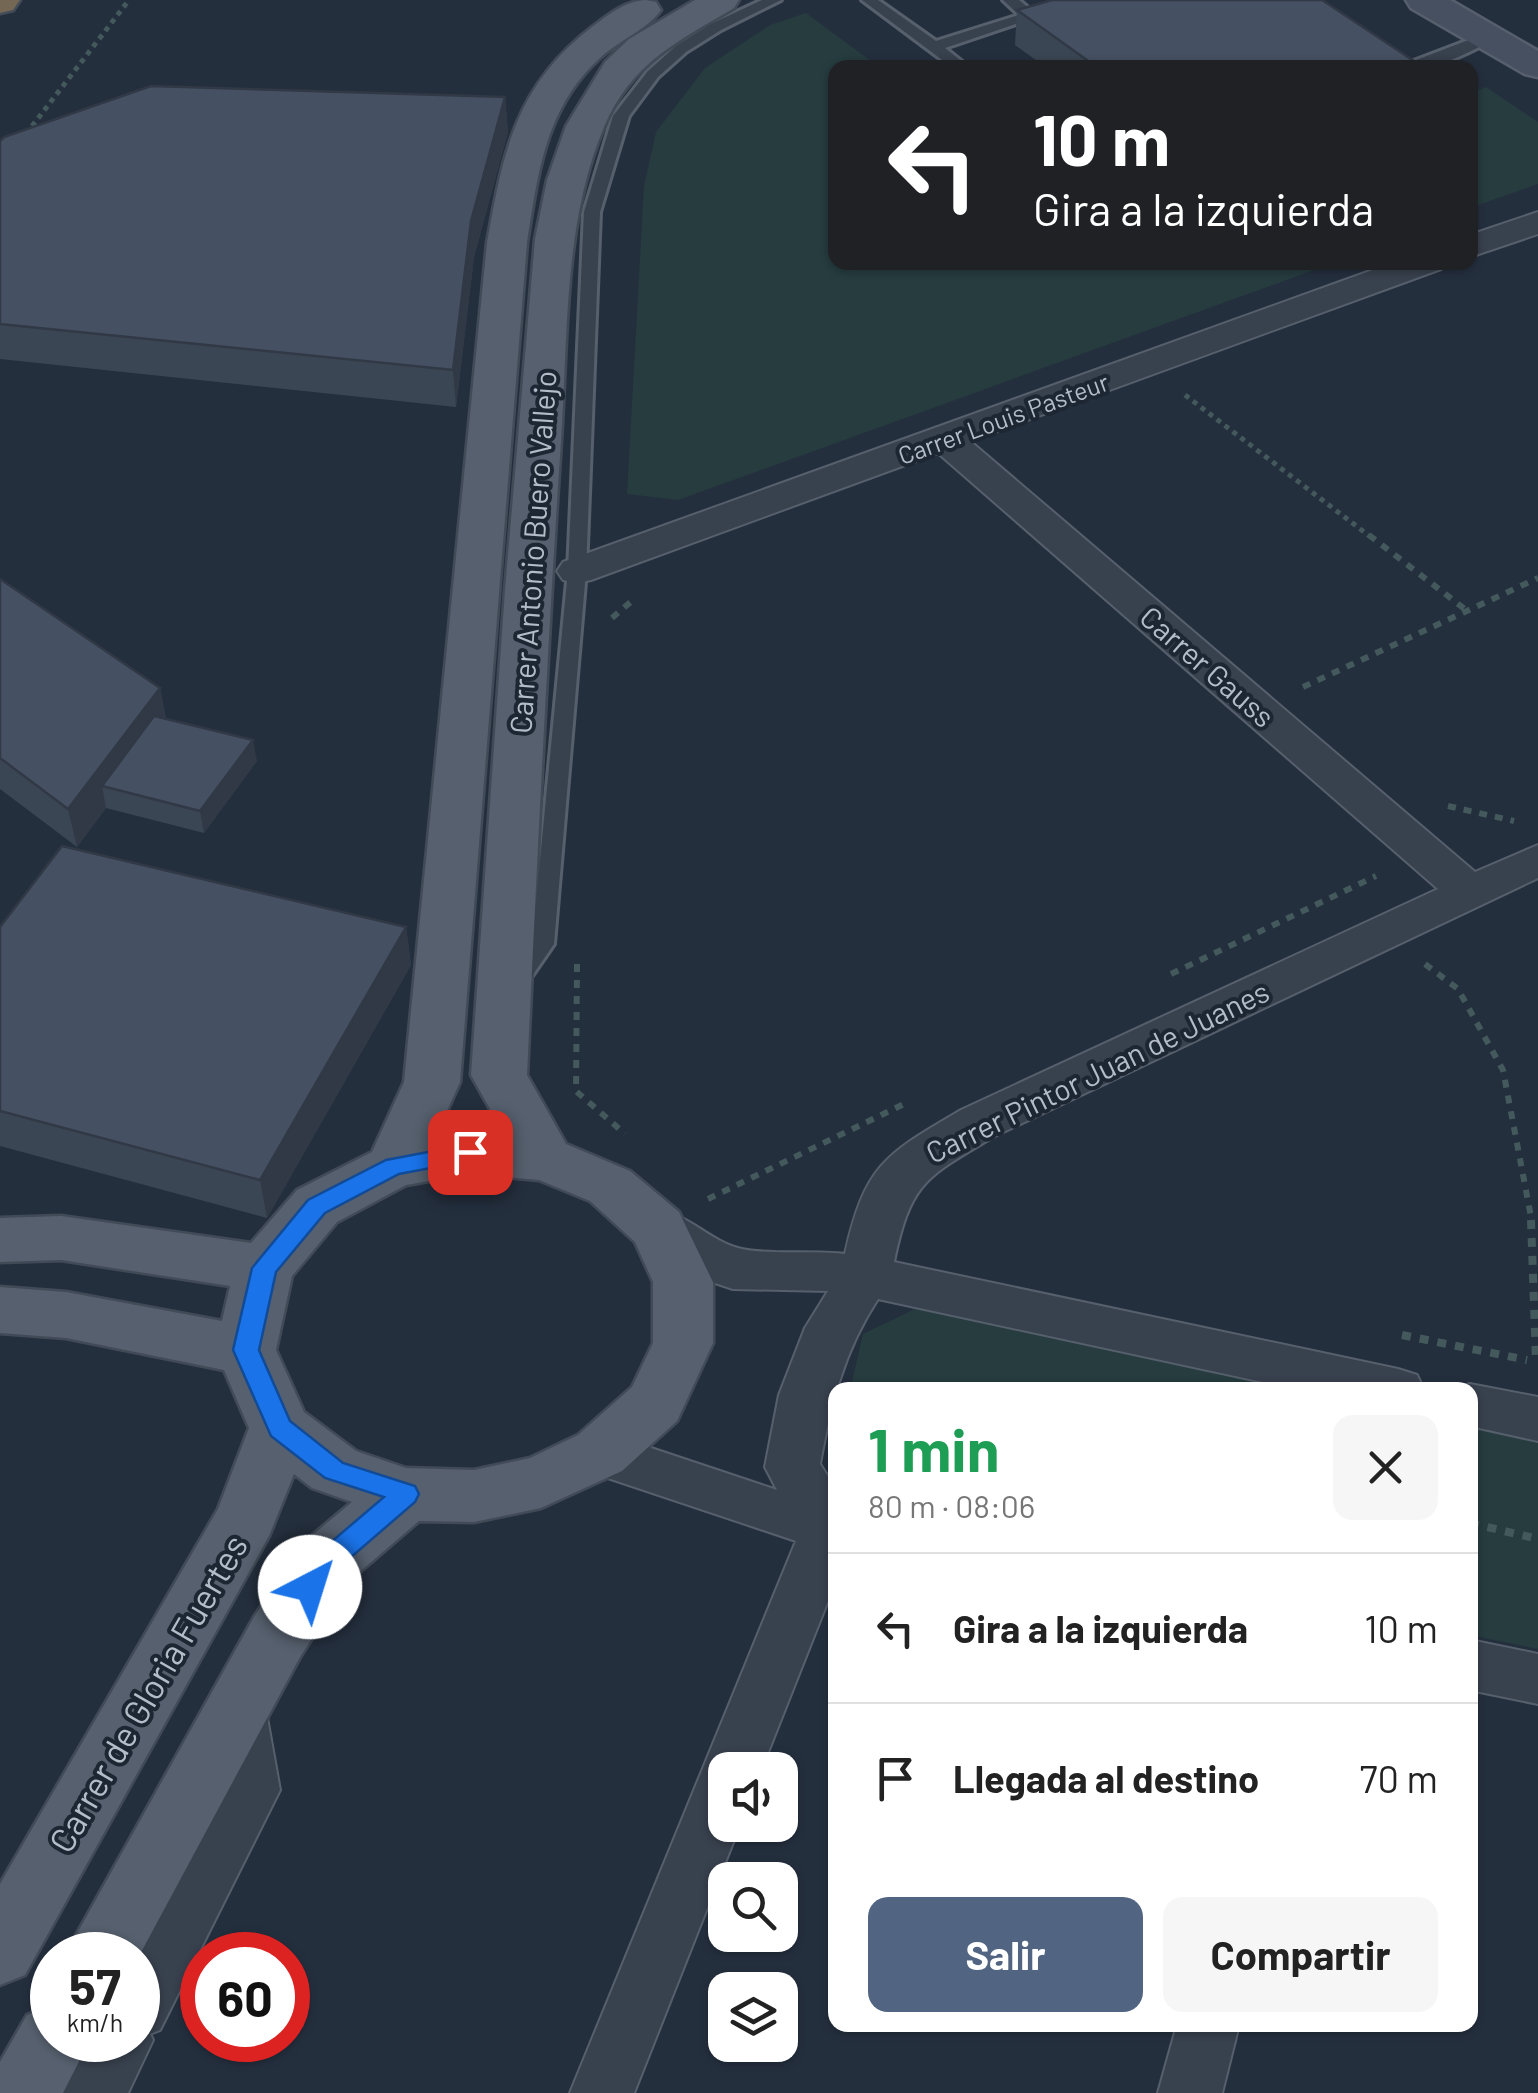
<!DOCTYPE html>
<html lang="es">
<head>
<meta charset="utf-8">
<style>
  :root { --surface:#fff; --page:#f6f6f6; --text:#222; --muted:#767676; --line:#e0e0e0; --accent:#516482 }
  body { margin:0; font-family:Barlow,sans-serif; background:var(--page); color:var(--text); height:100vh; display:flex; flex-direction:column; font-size:38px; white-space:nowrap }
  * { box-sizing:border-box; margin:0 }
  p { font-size:32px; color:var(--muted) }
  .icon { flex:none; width:55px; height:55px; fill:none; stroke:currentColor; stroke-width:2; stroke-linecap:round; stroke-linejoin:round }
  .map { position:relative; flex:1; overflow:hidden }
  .sheet { position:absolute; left:828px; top:1382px; width:650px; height:650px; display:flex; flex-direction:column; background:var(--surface); border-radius:20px; box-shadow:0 2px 8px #0004 }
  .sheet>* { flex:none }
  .top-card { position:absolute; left:828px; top:60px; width:650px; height:210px; border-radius:20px; box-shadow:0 2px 8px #0004; background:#202124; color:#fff; overflow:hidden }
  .fabs { position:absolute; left:708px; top:1752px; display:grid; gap:20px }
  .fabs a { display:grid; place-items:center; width:90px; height:90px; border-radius:20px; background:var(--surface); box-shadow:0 2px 8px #0004; font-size:50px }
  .speed { position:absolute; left:30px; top:1932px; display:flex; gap:20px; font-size:50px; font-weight:700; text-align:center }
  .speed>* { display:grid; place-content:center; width:130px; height:130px; border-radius:50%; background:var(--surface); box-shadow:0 2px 8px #0004; line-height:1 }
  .speed small { font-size:25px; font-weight:400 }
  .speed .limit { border:15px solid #d22; background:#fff; color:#111 }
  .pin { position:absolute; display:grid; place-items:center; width:85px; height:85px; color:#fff; margin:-42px; border-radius:20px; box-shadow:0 5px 15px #0006 }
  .me { position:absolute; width:110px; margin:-55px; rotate:40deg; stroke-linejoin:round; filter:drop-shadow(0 0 8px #0008) }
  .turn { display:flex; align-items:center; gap:35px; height:210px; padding:0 40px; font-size:45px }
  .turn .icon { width:130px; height:130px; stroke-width:2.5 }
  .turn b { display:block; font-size:70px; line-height:85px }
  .round { display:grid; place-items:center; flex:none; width:105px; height:105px; border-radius:20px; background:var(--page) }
  .overview { display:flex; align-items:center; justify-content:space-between; height:170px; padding:0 40px }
  h1 { font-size:60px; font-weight:700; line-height:75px; color:#1e9e55 }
  .button { display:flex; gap:20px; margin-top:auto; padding:20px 40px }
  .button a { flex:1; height:115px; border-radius:20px; background:var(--accent); color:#fff; font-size:40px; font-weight:700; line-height:115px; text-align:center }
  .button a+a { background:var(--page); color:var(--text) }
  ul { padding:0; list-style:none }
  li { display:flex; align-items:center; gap:30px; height:150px; padding:0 40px; border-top:2px solid var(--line) }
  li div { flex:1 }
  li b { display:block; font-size:38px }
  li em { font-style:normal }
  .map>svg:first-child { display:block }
</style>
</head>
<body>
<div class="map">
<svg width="1538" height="2093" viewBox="0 0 1538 2093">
  <rect width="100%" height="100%" fill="#242f3e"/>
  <path fill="#263c3f" d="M806,13L879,67L835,68V262H1314L1320,268L678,500L627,494L644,186L656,132L705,68L770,25Z
    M1486,87L1538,122V184L1470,208V93Z
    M919,1307L1298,1390H850L863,1334Z
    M1470,1427L1538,1442V1649L1470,1635Z"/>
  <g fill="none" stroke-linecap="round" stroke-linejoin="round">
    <g stroke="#565f6c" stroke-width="6">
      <path id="lane" d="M762,0H781L721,30L686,52L658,77L629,116L600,212L586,571L554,944L525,986L517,989L506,981L532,943L568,571L584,212L613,116L648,71L676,46L711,24Z
        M862,0H878L936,41L1019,15L1003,0H1019L1032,11L1065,0H1087L945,48L970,68H953Z
        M1487,33L1494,37L1492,40C1461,57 1413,83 1382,55L1390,50L1411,62Z"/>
    </g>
    <g stroke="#565f6c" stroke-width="4">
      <path id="street" d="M1538,212V234L1470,257V235Z
        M1395,262H1446L1441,269L970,441L1475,872L1538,845V878L995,1136C927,1177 911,1180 894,1262L1398,1369L1417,1375L1424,1390H1300L878,1299C844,1351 831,1403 820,1464L835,1488V1583L761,1770H725V1825H740L634,2093H570L796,1541L581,1469L573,1453L581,1437L600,1431L777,1490L765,1467L779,1395L805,1328L828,1291L733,1289L715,1283L640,1242L633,1228L640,1214C681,1201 704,1241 742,1249C768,1255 814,1250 845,1254C865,1164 886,1154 961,1110L1438,889L938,453L591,580L577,583L563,580L557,571L563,562Z
        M1470,1384L1538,1397V1441L1470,1426V1390H1451Z
        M1470,1640L1538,1654V1704L1470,1690Z
        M237,1686L258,1694L266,1712L280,1790L160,2030L150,2034L153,2040L128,2093H62L87,2040H138V1955H133L220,1788L208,1712L216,1694Z
        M1177,2025H1239L1222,2093H1158Z"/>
    </g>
    <g stroke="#565f6c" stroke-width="5">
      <path id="secondary" d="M1406,0H1450L1538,51V77L1525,74L1411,8Z"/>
    </g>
    <g stroke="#414a57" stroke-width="5">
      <path id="primary" d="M646,0L656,2L661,10C648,29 618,41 600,58C545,108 538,174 527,243L460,1082L435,1138L470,1132L504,1134L471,1075L505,590L535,239L547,180L566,126L605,62L629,39L695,0H739L734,8C677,42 631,63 604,127C563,224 568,338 561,441C547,652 537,863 527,1075L566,1144L630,1171L679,1212L713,1282V1343L677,1421L622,1471L541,1508L474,1522L419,1521L349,1581L300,1657L138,1958V1955H65L254,1617L303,1543L352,1502L312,1488L294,1474L269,1536L25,1975L0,1985V1884L218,1509L249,1428L224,1370L66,1338L0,1333V1287L66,1292L222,1321L230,1286L61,1260L0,1262V1218L61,1216L251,1243L297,1190L372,1152L404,1082L487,243C503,153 515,86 592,27C608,15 625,1 646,0ZM470,1174L539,1180L590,1201L635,1242L653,1282V1343L632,1387L578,1435L530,1458L474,1470L406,1468L356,1451L304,1412L276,1350L292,1276L337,1222L406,1185Z
        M52,2005V2040H90L63,2093H0V2062L27,2015Z"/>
    </g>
    <g stroke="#434c59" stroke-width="5">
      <path id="highway" d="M0,0H20L13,10L0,13Z"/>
    </g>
    <path stroke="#44595c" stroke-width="5" stroke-dasharray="5 5" stroke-linecap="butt" d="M26,134L129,0
      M1185,395L1372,538"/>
    <path stroke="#44595c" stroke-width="6" stroke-dasharray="8 8" stroke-linecap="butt" d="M1369,535L1466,610
      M612,618L633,600
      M1303,687L1538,578
      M1448,806L1514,821
      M577,964L576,1091L625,1134
      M1425,964L1458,989L1503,1070L1532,1222
      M1171,974L1376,876
      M708,1199L908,1102"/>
    <path stroke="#44595c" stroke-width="8" stroke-dasharray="9 9" stroke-linecap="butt" d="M1531,1220L1536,1361
      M1402,1335L1527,1360
      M1470,1523L1538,1539"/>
    <use href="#lane" fill="#38414e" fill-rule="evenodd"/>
    <use href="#street" fill="#38414e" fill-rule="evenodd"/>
    <use href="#secondary" fill="#465061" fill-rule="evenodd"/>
    <use href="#primary" fill="#56606e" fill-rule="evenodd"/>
    <use href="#highway" fill="#746855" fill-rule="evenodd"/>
  </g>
  <path fill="#3b4654" d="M1017,10L1416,68H1047L1015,45Z
    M505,97L508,132L474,257L456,407L0,359V141Z
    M0,579L160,688L166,719L257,761L204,833L106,808L77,847L0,789Z
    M0,927H406L411,965L267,1218L0,1146Z"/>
  <path fill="#303945" d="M505,97L508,132L474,257L456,407L453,370L471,221Z
    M160,688L167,726L102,786L106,808L77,847L68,809Z
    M253,740L257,761L204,833L200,811Z
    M406,927L411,965L267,1218L260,1180Z"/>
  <path fill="#455162" stroke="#303945" stroke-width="2.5" d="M1052,0H1322L1417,63L1403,68H1098L1017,10Z
    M151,86L505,97L471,221L453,370L0,324V141L4,137Z
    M0,579L160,688L68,809L0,758Z
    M154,716L253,740L200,811L102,786Z
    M62,846L406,927L260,1180L0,1111V927Z"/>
  <path fill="#1a73e8" stroke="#114b97" stroke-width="2.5" d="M470,1144L482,1152L479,1159L399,1174L325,1213L276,1272L259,1350L290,1421L343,1463L415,1486L419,1494L415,1502L336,1570L319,1595L310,1598L301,1595L297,1587L317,1554L384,1497L325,1478L271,1436L233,1350L252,1268L308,1200L386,1160Z"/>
  <g text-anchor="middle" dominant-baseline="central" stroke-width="8" stroke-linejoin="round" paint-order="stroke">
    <g font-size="25" fill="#b4bcc9" stroke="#1d2633">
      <text transform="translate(1003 418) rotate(-20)">Carrer Louis Pasteur</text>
    </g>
    <g font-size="30" fill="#b4bcc9" stroke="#1d2633">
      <text transform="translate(532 552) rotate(-86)">Carrer Antonio Buero Vallejo</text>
      <text transform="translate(1208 666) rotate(41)">Carrer Gauss</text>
      <text transform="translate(1097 1071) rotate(-26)">Carrer Pintor Juan de Juanes</text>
    </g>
    <g font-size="35" fill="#b4bcc9" stroke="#1d2633">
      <text transform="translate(147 1693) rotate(-60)">Carrer de Gloria Fuertes</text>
    </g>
  </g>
</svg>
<div class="fabs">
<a><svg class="icon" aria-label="sound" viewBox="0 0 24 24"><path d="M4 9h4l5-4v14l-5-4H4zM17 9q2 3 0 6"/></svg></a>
<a><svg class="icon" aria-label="search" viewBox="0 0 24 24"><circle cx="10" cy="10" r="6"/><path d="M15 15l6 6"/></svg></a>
<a><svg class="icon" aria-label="layers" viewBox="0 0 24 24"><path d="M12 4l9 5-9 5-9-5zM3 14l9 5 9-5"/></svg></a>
</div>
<div class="speed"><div>57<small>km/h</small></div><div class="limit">60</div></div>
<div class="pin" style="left:470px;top:1152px;background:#d93025"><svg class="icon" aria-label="arrive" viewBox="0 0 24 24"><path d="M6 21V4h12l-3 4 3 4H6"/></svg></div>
<svg class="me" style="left:310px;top:1587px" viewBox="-20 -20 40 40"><circle r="19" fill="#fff"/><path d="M0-13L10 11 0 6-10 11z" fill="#1a73e8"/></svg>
<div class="top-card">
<div class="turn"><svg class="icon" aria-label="left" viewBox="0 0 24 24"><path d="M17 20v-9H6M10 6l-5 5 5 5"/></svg><div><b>10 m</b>Gira a la izquierda</div></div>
</div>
<section class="sheet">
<div class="overview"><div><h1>1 min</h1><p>80 m · 08:06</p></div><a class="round"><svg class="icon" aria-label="close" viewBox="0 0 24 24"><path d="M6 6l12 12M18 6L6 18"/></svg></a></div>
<ul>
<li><svg class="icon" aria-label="left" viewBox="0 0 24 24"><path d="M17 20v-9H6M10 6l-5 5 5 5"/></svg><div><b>Gira a la izquierda</b></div><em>10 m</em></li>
<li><svg class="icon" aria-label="arrive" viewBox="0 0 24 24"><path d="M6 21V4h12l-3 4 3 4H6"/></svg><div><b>Llegada al destino</b></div><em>70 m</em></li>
</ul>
<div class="button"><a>Salir</a><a>Compartir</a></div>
</section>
</div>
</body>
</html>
